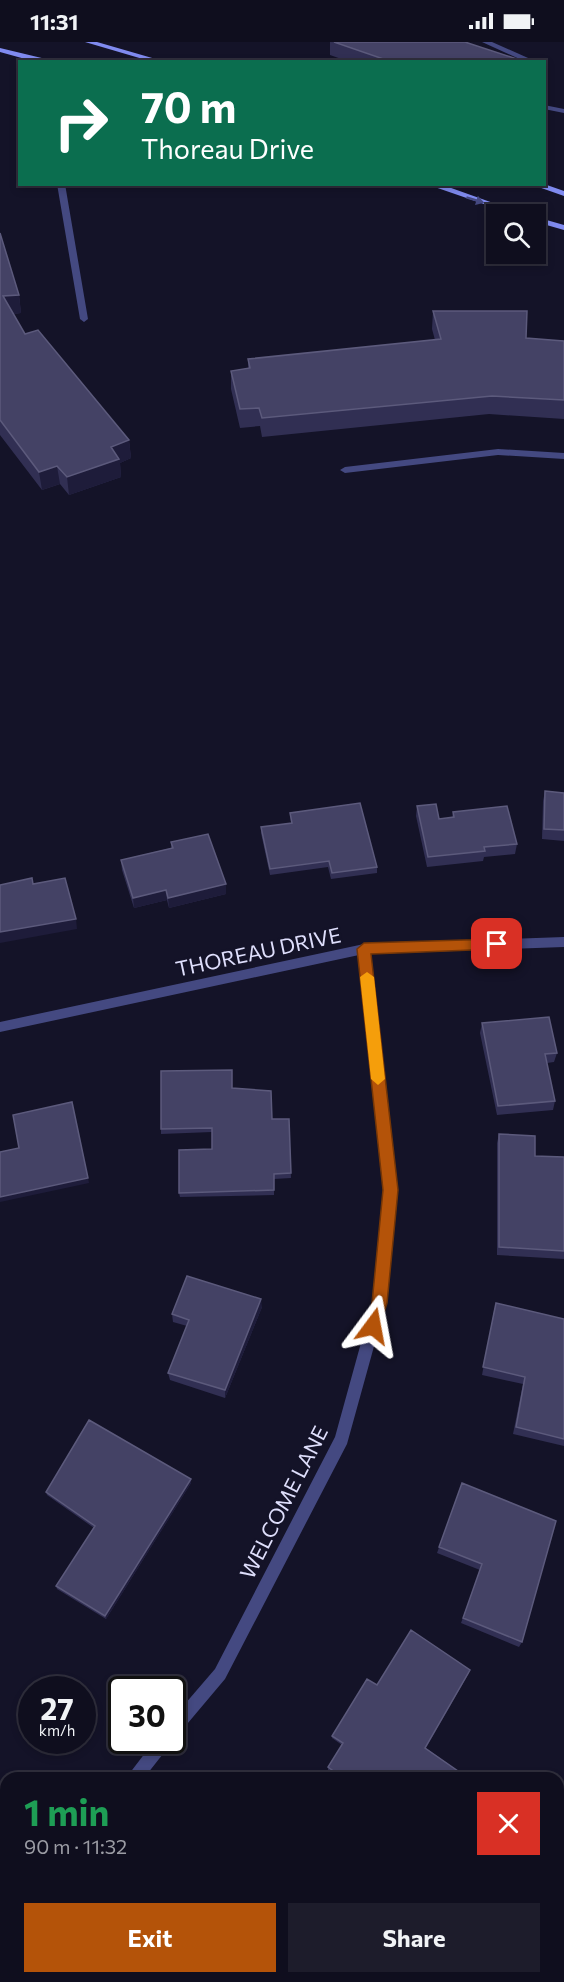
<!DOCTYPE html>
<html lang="en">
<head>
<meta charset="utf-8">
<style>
  :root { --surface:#0f0e1e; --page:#1d1c2b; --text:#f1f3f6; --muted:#9b9ca4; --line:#2f2e3c; --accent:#b45309 }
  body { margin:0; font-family:Commissioner,sans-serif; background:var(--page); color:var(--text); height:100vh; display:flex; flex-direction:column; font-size:22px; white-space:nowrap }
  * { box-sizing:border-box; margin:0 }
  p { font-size:20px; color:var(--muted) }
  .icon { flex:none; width:33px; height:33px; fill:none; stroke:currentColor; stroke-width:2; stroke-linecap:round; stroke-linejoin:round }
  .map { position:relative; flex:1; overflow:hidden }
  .panel { position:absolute; left:0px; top:1730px; width:564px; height:212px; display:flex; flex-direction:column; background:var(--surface); border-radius:18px 18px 0 0; box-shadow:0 3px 9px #0003,0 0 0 2px var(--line) }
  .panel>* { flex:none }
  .banner { position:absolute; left:18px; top:18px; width:528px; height:126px; border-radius:0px; box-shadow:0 3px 9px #0003,0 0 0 2px var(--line); background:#0b6e4f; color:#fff; overflow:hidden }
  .fabs { position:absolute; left:486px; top:162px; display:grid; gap:12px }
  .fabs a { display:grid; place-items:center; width:60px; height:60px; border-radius:0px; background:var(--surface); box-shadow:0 3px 9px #0003,0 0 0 2px var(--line); font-size:30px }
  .speed { position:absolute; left:18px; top:1634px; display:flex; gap:12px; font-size:30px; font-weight:700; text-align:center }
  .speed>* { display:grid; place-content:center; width:78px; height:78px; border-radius:50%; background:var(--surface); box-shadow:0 3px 9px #0003,0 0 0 2px var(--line); line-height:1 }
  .speed small { font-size:15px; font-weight:400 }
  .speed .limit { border:3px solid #111; border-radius:9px; background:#fff; color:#111 }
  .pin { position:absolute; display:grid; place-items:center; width:51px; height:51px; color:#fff; margin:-26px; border-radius:12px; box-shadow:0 3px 9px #0006 }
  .me { position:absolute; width:66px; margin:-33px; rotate:13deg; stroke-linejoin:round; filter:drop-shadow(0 0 4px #0008) }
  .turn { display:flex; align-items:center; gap:21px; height:126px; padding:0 24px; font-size:27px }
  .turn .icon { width:78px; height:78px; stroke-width:2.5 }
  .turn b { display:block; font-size:42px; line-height:51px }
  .round { display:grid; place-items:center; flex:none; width:63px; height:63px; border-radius:0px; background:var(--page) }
  .headline { display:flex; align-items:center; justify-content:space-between; height:102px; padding:0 24px }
  h1 { font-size:36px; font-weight:700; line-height:45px; color:#1e9e55 }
  .button { display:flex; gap:12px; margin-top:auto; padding:12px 24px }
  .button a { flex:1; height:69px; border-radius:0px; background:var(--accent); color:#fff; font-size:24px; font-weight:700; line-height:69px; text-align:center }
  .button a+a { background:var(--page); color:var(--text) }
  .status { display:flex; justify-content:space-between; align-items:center; height:42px; padding:0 30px; background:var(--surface); direction:ltr }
  .status svg { height:16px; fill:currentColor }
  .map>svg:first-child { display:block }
</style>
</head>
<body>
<div class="status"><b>11:31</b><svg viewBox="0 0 49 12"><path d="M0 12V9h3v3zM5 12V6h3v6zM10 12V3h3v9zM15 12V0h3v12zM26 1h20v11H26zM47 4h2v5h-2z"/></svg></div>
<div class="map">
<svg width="564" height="1940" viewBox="0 0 564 1940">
  <rect width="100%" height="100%" fill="#141328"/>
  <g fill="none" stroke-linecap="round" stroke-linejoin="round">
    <path fill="#444981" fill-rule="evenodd" d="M482,0H492L537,20H526Z
      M544,26L548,28V33L544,35Z
      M544,63L564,67V71L544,67Z
      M57,142H65L88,277L84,280L80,277Z
      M498,407L564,411V417L498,413L345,431L340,428L345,425Z"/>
    <path fill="#444981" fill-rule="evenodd" d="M564,895V905L370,912L397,1148L386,1261L347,1402L225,1637L177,1694L172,1696V1677L215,1627L335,1395L372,1261L385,1148L359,913L0,990V980L364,902Z
      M172,1697L173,1698L170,1703L144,1736H126L155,1698Z
      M6,1883V1904L0,1906V1885Z"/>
    <path fill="#808bf0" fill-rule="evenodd" d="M85,0H97L166,20H153Z
      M0,6L50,18V20H36L0,10Z
      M426,142H440L524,172H513Z
      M530,142H544L564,149V154Z
      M536,175L564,183V188L536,180Z"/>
  </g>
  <path fill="#312f53" d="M330,0H465L517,17V20H350L330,13Z
    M0,191L19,253L21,271L13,272L25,292L129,398L131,416L120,421L121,435L69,453L60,442L42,448L0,393Z
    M433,269L526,296L564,299V377L489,372L262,395L260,384L240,386L231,347V329L248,327V317L435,298L432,287Z
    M545,749L564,751V799L542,797L543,759Z
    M417,764L439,777L452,776L453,770L517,802L515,812L484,815L483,819L427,825L416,774Z
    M290,771L377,825V831L331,837L328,825L270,833L261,791V785L291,781Z
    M171,800L226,842V852L169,866L167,858L134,866L122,828L121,818L171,806Z
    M482,981L557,1011L554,1020L547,1021L555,1059L553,1068L497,1073L480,991Z
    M232,1046L272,1077H289L291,1136L274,1137V1153L180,1155L179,1151L212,1107V1090L161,1092V1087Z
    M499,1092L535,1114L564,1115V1217L497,1213V1101Z
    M262,1265L225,1356L170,1338L168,1331L187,1284L173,1280L172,1272Z
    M494,1269L564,1277V1404L513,1392L523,1342L482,1333Z
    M191,1441L106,1577L57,1547L56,1544L94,1486L47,1453L46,1450Z
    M462,1441L522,1600L519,1605L461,1581L480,1528L437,1511Z
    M469,1631L426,1706L468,1736H339L328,1728V1725L342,1703L332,1696V1694L377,1643Z"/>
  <path fill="#1e1c3a" d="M19,253L21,271L6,273L3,254Z
    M129,398L131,416L120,421L121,435L69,453L67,435L111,405Z
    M57,424L60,442L42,448L39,430Z
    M226,842V852L169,866L168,856Z
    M166,848L167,858L134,866L133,856Z
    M76,877L77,887L0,901V890Z
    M88,1136L89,1141L0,1160V1155Z
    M261,1257L262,1265L225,1356V1348Z
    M191,1437V1441L106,1577L105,1574Z"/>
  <path fill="#444265" stroke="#5c5a7c" stroke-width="1.5" d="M334,0H465L517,17L514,20H392Z
    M0,191L19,253L3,254L25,292L38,288L129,398L111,405L119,417L67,435L57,424L39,430L0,378Z
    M433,269H527L526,296L564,299V358L492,354L262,376L259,366L240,367L231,329L250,326L248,317L441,297Z
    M545,749L564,751V788L544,787Z
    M360,761L377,825L332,831L329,819L270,827L261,785L292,781L290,771Z
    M436,762L439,777L454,775L453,770L507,764L517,802L484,805L485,809L428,815L417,764Z
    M208,792L226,842L168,856L166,848L133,856L121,818L173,806L171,800Z
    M32,836L33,842L65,836L76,877L0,890V843Z
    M549,975L557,1011L545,1012L555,1059L498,1064L482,981Z
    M232,1028V1046L271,1049L272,1077H289L291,1131L274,1132V1148L179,1151V1108L212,1107V1086L161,1087V1029Z
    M72,1060L88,1136L0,1155V1110L19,1106L13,1073Z
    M499,1092L535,1094V1114L564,1115V1209L499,1205Z
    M187,1234L261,1257L225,1348L168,1331L189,1278L172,1272Z
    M496,1261L564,1277V1397L516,1385L525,1335L483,1325Z
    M89,1378L191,1437L105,1574L56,1544L95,1484L46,1450Z
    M462,1441L556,1479L522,1600L463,1576L482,1522L439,1505Z
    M411,1588L470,1628L425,1706L468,1736H343L328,1725L343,1701L332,1694L367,1637L377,1643Z
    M213,1935H289L285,1940H218Z"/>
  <defs><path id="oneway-solid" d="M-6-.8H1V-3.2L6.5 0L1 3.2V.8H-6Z" transform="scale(1.5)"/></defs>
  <use fill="#454982" href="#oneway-solid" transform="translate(475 158) rotate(17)"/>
  <path fill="#b45309" stroke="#753606" stroke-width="1.5" d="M497,897L504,902L497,907L371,912L398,1148L387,1261L378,1289L373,1291L368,1289L365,1284L372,1261L383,1148L357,907L364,901Z"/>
  <path fill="#f59e0b" d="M367,930L374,935L385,1037L378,1043L371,1037L360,935Z"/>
  <g text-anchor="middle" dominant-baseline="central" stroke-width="4.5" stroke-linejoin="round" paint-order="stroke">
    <g font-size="21" fill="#dedefb" stroke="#141328">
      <text transform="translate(258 909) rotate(-12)">THOREAU DRIVE</text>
      <text transform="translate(283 1460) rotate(-63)">WELCOME LANE</text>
    </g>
  </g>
</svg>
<div class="fabs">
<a><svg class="icon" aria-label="search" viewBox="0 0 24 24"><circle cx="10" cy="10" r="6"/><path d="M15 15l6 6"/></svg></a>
</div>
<div class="speed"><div>27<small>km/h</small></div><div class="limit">30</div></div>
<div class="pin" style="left:497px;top:902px;background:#d93025"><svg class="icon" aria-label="arrive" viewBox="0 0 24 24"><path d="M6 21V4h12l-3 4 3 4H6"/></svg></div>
<svg class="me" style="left:373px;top:1284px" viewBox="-20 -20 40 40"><path d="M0-17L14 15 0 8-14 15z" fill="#b45309" stroke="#fff" stroke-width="4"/></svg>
<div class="banner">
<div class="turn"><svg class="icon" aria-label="right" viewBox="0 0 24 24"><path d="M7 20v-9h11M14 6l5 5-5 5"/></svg><div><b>70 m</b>Thoreau Drive</div></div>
</div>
<section class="panel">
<div class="headline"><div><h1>1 min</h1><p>90 m · 11:32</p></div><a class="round" style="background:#d93025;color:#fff"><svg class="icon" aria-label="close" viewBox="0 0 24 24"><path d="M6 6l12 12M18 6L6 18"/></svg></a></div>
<div class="button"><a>Exit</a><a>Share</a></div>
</section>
</div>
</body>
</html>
